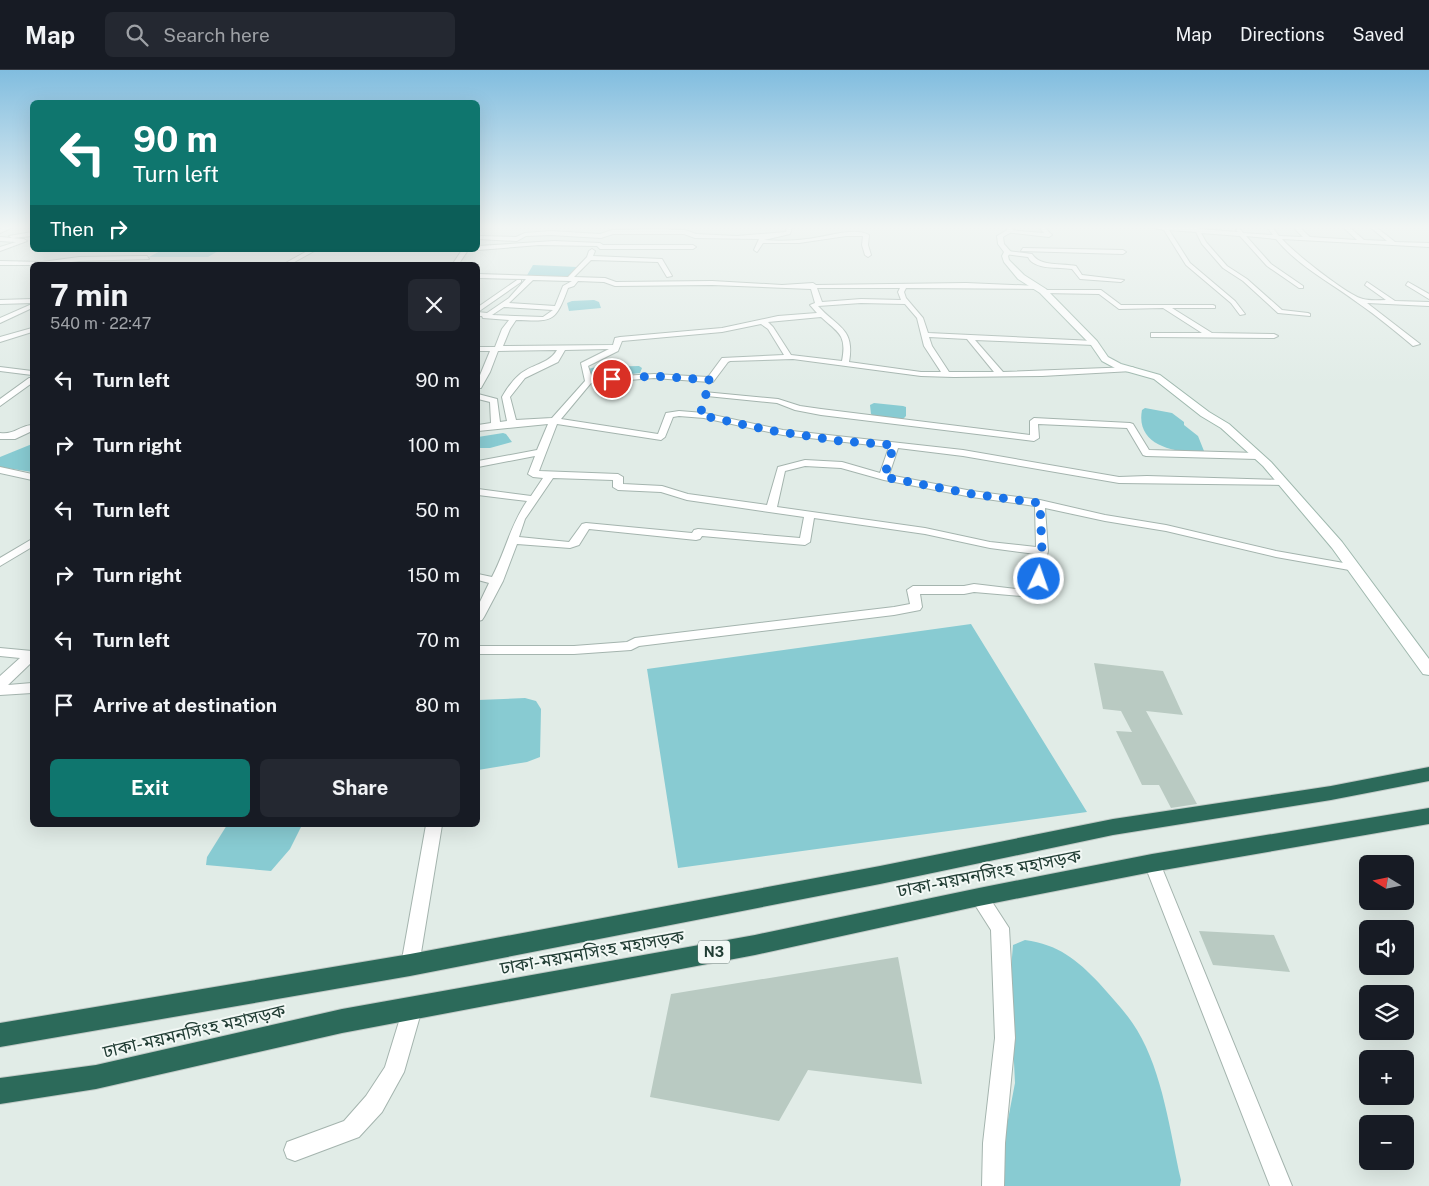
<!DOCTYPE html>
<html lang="en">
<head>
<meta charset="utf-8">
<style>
  :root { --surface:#171b24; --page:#242831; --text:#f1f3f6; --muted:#9ea1a6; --line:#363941; --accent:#0f766e }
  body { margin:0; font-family:"Public Sans","Noto Sans Bengali",sans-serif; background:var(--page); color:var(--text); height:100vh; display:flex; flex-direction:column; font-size:19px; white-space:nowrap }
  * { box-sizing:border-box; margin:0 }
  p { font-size:16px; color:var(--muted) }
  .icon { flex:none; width:28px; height:28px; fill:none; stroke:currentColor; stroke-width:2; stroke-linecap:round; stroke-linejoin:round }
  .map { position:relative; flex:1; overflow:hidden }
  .panel { position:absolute; left:30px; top:192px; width:450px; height:565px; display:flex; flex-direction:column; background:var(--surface); border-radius:8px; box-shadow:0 5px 20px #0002 }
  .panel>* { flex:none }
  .guide { position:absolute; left:30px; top:30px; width:450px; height:152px; border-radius:8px; box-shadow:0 5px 20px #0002; background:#0f766e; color:#fff; overflow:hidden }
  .needle { width:32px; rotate:280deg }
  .controls { position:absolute; left:1359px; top:785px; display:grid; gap:10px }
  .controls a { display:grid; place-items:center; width:55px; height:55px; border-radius:8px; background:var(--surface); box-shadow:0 5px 20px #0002; font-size:25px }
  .pin { position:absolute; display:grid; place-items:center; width:42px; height:42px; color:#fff; margin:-21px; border:2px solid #fff; border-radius:50%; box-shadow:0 1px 5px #0007 }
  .me { position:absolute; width:55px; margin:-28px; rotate:3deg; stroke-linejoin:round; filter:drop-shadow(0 0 4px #0008) }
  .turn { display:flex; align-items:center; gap:18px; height:105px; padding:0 20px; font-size:22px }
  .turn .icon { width:65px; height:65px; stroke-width:2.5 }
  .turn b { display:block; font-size:35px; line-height:42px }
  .then { display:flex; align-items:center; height:48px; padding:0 20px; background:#0003; gap:10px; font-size:19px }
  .round { display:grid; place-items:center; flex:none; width:52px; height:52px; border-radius:8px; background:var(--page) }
  .head { display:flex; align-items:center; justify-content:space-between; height:85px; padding:0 20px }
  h1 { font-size:30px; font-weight:700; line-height:38px }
  .cta { display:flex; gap:10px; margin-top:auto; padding:10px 20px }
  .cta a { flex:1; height:58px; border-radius:8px; background:var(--accent); color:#fff; font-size:20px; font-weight:700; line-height:58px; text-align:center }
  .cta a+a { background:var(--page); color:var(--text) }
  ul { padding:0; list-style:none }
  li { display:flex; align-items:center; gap:15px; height:65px; padding:0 20px }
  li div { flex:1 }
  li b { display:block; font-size:19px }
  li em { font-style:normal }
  header { display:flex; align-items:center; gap:30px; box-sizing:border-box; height:70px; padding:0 25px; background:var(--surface); border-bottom:1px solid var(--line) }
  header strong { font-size:24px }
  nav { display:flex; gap:28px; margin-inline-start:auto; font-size:18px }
  .search { width:350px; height:45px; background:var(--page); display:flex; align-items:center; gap:12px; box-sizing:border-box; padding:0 18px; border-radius:8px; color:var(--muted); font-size:19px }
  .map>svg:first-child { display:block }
</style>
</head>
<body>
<header>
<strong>Map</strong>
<div class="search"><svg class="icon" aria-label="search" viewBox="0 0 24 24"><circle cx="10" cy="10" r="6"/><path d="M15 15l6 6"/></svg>Search here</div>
<nav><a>Map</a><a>Directions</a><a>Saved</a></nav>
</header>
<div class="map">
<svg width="1429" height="1116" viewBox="0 0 1429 1116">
  <rect width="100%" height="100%" fill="#e1ece7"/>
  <path fill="#88cbd2" d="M162,180H220L208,187H149Z
    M533,195L577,197L568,207H526Z
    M594,230L599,232L601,238L569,241L567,233L572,231Z
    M639,296L642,298L640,303L592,309L588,299L596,297Z
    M874,333L903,336L906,337V346L903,349L874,346L871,344L870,335Z
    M1145,338L1172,343L1184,352V355L1198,366L1204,381C1177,384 1135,376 1142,340Z
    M503,363L506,364L512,372L490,378H478V367Z
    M32,374V402L0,397V387Z
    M971,554L1087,742L678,798L647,599Z
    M525,628L536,631L541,639L540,687L527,692L478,700V630Z
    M227,755H302L290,779L271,801L206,795L207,787Z
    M1025,870C1059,875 1076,889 1099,913C1112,928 1127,943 1137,960C1163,1003 1170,1062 1181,1110L1180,1116H1002L1001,1086L1015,1013L1010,911L1013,875Z"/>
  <path fill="#b9cac2" d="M1094,593L1163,601L1183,645L1146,641L1197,734L1171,738L1159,715H1142L1116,661L1132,662L1121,641L1103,639Z
    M1199,861L1274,865L1290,902L1213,895Z
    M898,887L922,1014L808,1000L779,1051L650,1027L671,924Z"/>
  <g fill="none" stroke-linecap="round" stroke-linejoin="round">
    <g stroke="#a4b4ae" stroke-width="2">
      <path id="street" d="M5,157H13L0,163V159Z
        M787,157H792L790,164L764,170C778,171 793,171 807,169C822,168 855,156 869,165L868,175L871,185L868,187L865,185L862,175L863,166H846L799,173H763L757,182L754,180L759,169L695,168L684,164H613L601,168L551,165L526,166L517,171L478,169V166L516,167L525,163L551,161L600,164L612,160L656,159L685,160L696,164L737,166L786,162Z
        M1039,157H1044L1052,165L1049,167L1005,162L1008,160L1044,163Z
        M1150,157H1199L1200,159L1238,162L1236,160L1239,158L1243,163L1273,165L1267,157H1272L1279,166L1303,167L1293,157H1299L1310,167L1357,170L1343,157H1349L1364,170L1387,171L1370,157H1376L1395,172L1429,173V177L1282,169C1292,181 1348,226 1363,229C1370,231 1379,230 1386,230L1365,215L1367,212L1395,231L1429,232V236L1367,233L1420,274L1413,276C1395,261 1377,246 1358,233C1330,212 1298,196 1276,169L1246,166L1271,194L1303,216V218H1299L1267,196L1240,166L1201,163L1206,172L1227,196L1247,209L1282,240L1308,243L1310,244V246L1278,243L1243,211L1223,198L1202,174L1196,162L1169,160L1190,193L1235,231L1245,244L1240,245L1231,233L1186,195L1164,160Z
        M32,162V166L12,168L9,166Z
        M0,167L24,169L27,171L0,181V177L16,172L0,171Z
        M554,171L600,173L603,175H693L696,177L693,179H600L597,176L539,175L478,180V176Z
        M1023,178L1123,180L1126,182L1123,184L1021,181Z
        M592,179L595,181L593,186L662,189L672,206L667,207L658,192L591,190L574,207L605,208L616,212L712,211L782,215L813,213L816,215L966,213L1039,216L1042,218L1041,219L906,218L904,222L906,228L923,248L928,263L1094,271L1098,273L1094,275L975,270L1003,302L1132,297L1136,299L1132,301L1042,306L954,307L921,306L793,289L730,291L728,292L713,312H710L654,308L591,313L561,349L658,364L666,343L679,341L704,343L783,360L963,380L1119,407L1147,406L1283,410L1288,413L1286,415L1119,413L963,386L898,378L889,405L972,421L1040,430L1105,445L1166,455L1276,481L1355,495L1361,498L1355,501L1276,487L1166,461L1105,451L1045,438L1048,481L1045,494L1046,525L1044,528L974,522L964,524H920L922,537L920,540L894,545L639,576L631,580L574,584H478V576H574L627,572L635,568L894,537L910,534L907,520L913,516H964L974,514L1034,521L1033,494L1036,484L990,478L925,464L814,448L810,472L805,475L702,466L700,469L696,470L589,459L579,475L570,478L517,474L503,511L484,547L482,550L478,551V536L489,513L478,510V504L492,507C506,480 510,456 527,431L478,425V419L531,426L543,408L533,407L528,404L535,386L478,397V391L537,380L548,354L478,361V355L491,353L490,332L478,329V324L497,329L500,352L507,351L502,327C506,320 512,311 519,305C531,294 548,295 557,280L498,281L490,302L481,318H478V310L490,281H478V277H495L502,259L509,250L483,248L482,246H478V237L517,210H521V212L478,242L487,243L509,228L526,209L478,208V204L568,207L587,187L589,181ZM533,210L569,211H572L563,216L555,236L509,233ZM578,211L604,212L615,216L712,215L811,219L815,233L810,235L817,243L778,246L722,258L620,267L615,268L613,275L503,276L510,259L516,250C552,251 555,254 568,218L574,216ZM817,218H900L898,222L901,230L861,229L822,232ZM861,233L905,234L917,248L924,276L941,302H921L849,292C855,258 838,258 818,236ZM504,237L553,240L543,247L492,245ZM821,247C839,263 847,265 842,291L791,285L773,257L768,252ZM761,254L768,259L784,285L722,288L708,307L654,304L592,308L588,296L618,281L622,271L722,262ZM929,267L967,269L994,302H949L932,276ZM609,279L581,293L585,311L552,348L516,350L510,327L525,308L558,292L565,280ZM679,346L704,348L783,365L889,377L880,403L842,392L805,390L778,397L767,435L688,424L662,416L623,414V407L618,404L539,401L557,354L661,370L665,367L673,347ZM805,396L841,398L884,410L972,427L1035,436L1036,477L990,472L925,458L777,437L785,401ZM553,408L613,410V417L618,420L661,422L687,430L804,447L800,468L698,459L694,460L692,463L586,453L582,454L569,472L519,467L525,449Z
        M309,180H316L289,195H282Z
        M462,180H468L458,195H452Z
        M1007,181L1032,184C1040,197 1062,193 1076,196L1082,205L1124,210L1121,212L1080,209L1072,199C1058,197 1034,200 1028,187L1005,184Z
        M147,186L149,189L79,191L47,195H0V191L42,192L79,187Z
        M1408,212L1429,224V229L1406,215Z
        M1044,220H1101L1121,235H1213L1215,236V238H1172L1212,263L1274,264L1278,266L1274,268L1154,267H1151V263H1202L1163,238L1119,239L1099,224L1042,223L1041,222Z
        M32,229V233L0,234V230Z
        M32,234V238L0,253V248Z
        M32,258V262L0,272V267Z
        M0,297L32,301V305L0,301Z
        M29,308H32V313L0,336V329Z
        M704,322L778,329L800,336L821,339L1030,365V351L1034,348L1130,353L1133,354L1149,380L1257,383L1262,386L1257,389L1146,386L1143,385L1127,358L1038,354L1039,368L1034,371L821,345L795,340L777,333L707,326H704Z
        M32,355V361L15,369H0V363C14,365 19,356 32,355Z
        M0,397L32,404V410L0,403Z
        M32,469V477L0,496V488Z
        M0,578L32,581V592L8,615L32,613V623L0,625V606L20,588L0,586Z
        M426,755H442L419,895L417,901L410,904L403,901L401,895Z
        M1152,786L1158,788L1160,793L1292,1116H1270L1144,793L1146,788Z
        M979,819L985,821L1009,858L1015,968L1005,1073L1004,1116H982L983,1073L995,968L991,860L970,827L973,821Z
        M412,929L419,932L422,939L404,1002L382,1042L359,1067L295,1091L287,1088L284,1080L287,1072L344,1051L366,1026L385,997L405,932Z"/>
    </g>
    <g stroke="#9fb8ae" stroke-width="2">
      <path id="secondary" d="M1006,157H1012L1013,161L1003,167L1004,174L1011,182L1008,186L1009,190L1024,205L1046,219L1097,271L1108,287L1121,294L1160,305L1209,342L1229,354L1271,392L1342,472L1429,589V605L1423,604L1332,478L1263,396L1221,358L1201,346L1154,309L1115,298L1102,291L1091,275L1040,223L1018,209L1004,192L1002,186L1004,182L998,174L997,166L1007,160Z"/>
    </g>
    <g stroke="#c1c9c6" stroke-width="2">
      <path id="highway" d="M1429,697V711L1331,730L1113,765L880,814L410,906L0,977V953L410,884L880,796L1113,749L1331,716Z
        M1429,738V754L1152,802L979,836L755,885L342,963L96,1019L0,1034V1008L96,995L342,939L755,865L979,818L1152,784Z"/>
    </g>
    <use href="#street" fill="#fff" fill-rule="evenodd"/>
    <use href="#secondary" fill="#fff" fill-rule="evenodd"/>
    <use href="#highway" fill="#2c6a5a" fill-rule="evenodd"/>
  </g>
  <linearGradient id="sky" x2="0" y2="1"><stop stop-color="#81bddf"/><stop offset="0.5" stop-color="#f2f6f4"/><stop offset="1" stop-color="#f2f6f4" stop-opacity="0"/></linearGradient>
  <rect width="1429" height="314" fill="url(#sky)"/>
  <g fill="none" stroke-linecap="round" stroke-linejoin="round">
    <path stroke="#1a73e8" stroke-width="9" stroke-dasharray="0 16.2" d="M612,309L654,306L710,310L700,345L768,360L840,371L894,375L884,407L972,424L1040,433L1042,481L1039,494V509"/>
  </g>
  <g text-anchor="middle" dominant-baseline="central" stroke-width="4" stroke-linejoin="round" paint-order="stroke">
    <rect fill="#f2f8f5" stroke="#60756e" stroke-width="1" x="698" y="870.5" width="32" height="23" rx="4"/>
    <g font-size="14" font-weight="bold" fill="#213d34">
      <text x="714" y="882">N3</text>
    </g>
    <g font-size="18" fill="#213d34" stroke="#f2f8f5">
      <text transform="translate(989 803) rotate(-11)">ঢাকা-ময়মনসিংহ মহাসড়ক</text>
      <text transform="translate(592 882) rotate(-10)">ঢাকা-ময়মনসিংহ মহাসড়ক</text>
      <text transform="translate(194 961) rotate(-13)">ঢাকা-ময়মনসিংহ মহাসড়ক</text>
    </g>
  </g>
</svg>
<div class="controls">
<a><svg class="needle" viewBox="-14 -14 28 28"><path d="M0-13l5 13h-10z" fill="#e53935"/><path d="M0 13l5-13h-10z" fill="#9ea1a6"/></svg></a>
<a><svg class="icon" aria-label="sound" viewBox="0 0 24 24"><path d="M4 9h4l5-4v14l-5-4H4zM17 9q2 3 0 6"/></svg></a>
<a><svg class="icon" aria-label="layers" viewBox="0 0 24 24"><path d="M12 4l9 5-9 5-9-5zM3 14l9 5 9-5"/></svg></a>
<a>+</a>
<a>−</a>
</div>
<div class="pin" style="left:612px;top:309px;background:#d93025"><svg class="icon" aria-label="arrive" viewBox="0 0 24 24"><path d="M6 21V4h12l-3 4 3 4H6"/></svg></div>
<svg class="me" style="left:1039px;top:509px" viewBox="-20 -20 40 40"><circle r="17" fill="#1a73e8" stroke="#fff" stroke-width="3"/><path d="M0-11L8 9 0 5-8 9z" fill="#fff"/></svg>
<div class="guide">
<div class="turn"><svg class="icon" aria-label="left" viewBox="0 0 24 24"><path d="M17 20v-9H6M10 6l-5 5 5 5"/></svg><div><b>90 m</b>Turn left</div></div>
<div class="then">Then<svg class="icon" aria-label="right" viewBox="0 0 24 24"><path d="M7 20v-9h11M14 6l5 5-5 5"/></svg></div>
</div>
<section class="panel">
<div class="head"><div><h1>7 min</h1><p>540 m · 22:47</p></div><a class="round"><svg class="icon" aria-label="close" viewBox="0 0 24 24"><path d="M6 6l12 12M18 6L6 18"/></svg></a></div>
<ul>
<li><svg class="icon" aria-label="left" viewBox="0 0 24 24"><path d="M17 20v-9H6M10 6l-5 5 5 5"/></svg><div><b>Turn left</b></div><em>90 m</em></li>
<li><svg class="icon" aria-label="right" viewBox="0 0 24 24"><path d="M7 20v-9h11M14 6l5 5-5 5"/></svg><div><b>Turn right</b></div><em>100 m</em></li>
<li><svg class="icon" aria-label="left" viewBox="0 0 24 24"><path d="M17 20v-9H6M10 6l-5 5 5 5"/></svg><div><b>Turn left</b></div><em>50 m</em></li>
<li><svg class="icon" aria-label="right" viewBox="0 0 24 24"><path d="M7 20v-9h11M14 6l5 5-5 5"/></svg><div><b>Turn right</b></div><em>150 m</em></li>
<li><svg class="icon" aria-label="left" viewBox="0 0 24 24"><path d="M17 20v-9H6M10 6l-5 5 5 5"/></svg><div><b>Turn left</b></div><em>70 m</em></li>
<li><svg class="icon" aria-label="arrive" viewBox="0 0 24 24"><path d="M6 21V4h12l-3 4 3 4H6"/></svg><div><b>Arrive at destination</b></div><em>80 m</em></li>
</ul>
<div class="cta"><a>Exit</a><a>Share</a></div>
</section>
</div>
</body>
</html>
